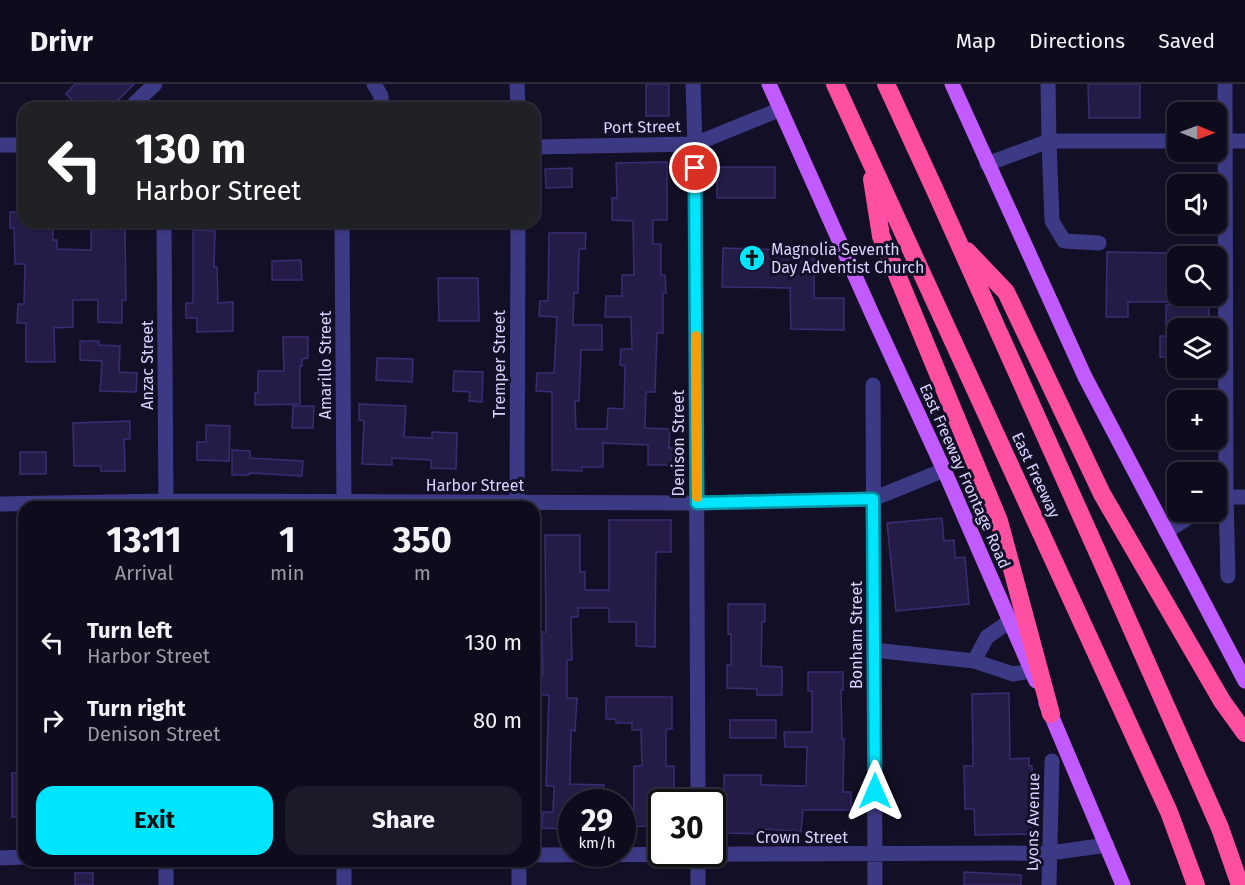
<!DOCTYPE html>
<html lang="en">
<head>
<meta charset="utf-8">
<style>
  :root { --surface:#0e0b1c; --page:#1c1929; --text:#f1f3f6; --muted:#9b9ba3; --line:#2e2b3b; --accent:#00e5ff }
  body { margin:0; font-family:"Fira Sans",sans-serif; background:var(--page); color:var(--text); height:100vh; display:flex; flex-direction:column; font-size:22px; white-space:nowrap }
  * { box-sizing:border-box; margin:0 }
  p { font-size:20px; color:var(--muted) }
  .icon { flex:none; width:33px; height:33px; fill:none; stroke:currentColor; stroke-width:2; stroke-linecap:round; stroke-linejoin:round }
  .map { position:relative; flex:1; overflow:hidden }
  .details { position:absolute; left:18px; top:417px; width:522px; height:366px; display:flex; flex-direction:column; background:var(--surface); border-radius:18px; box-shadow:0 2px 4px #0004,0 0 0 2px var(--line) }
  .details>* { flex:none }
  .guide { position:absolute; left:18px; top:18px; width:522px; height:126px; border-radius:18px; box-shadow:0 2px 4px #0004,0 0 0 2px var(--line); background:#202124; color:#fff; overflow:hidden }
  .needle { width:39px; rotate:91deg }
  .controls { position:absolute; left:1167px; top:18px; display:grid; gap:12px }
  .controls a { display:grid; place-items:center; width:60px; height:60px; border-radius:12px; background:var(--surface); box-shadow:0 2px 4px #0004,0 0 0 2px var(--line); font-size:30px }
  .speed { position:absolute; left:558px; top:705px; display:flex; gap:12px; font-size:30px; font-weight:700; text-align:center }
  .speed>* { display:grid; place-content:center; width:78px; height:78px; border-radius:50%; background:var(--surface); box-shadow:0 2px 4px #0004,0 0 0 2px var(--line); line-height:1 }
  .speed small { font-size:15px; font-weight:400 }
  .speed .limit { border:3px solid #111; border-radius:9px; background:#fff; color:#111 }
  .pin { position:absolute; display:grid; place-items:center; width:51px; height:51px; color:#fff; margin:-26px; border:3px solid #fff; border-radius:50%; box-shadow:0 2px 6px #0007 }
  .me { position:absolute; width:66px; margin:-33px; rotate:0deg; stroke-linejoin:round; filter:drop-shadow(0 0 4px #0008) }
  .turn { display:flex; align-items:center; gap:21px; height:126px; padding:0 18px; font-size:27px }
  .turn .icon { width:78px; height:78px; stroke-width:2.5 }
  .turn b { display:block; font-size:42px; line-height:51px }
  .eta { display:flex; justify-content:space-evenly; align-items:center; height:102px; text-align:center }
  .eta b { font-size:36px; font-weight:700; line-height:42px }
  .action { display:flex; gap:12px; margin-top:auto; padding:12px 18px }
  .action a { flex:1; height:69px; border-radius:18px; background:var(--accent); color:#111; font-size:24px; font-weight:700; line-height:69px; text-align:center }
  .action a+a { background:var(--page); color:var(--text) }
  ul { padding:0; list-style:none }
  li { display:flex; align-items:center; gap:18px; height:78px; padding:0 18px }
  li div { flex:1 }
  li b { display:block; font-size:22px }
  li em { font-style:normal }
  header { display:flex; align-items:center; gap:36px; box-sizing:border-box; height:84px; padding:0 30px; background:var(--surface); border-bottom:2px solid var(--line) }
  header strong { font-size:28px }
  nav { display:flex; gap:33px; margin-inline-start:auto; font-size:21px }
  .map>svg:first-child { display:block }
</style>
</head>
<body>
<header>
<strong>Drivr</strong>
<nav><a>Map</a><a>Directions</a><a>Saved</a></nav>
</header>
<div class="map">
<svg width="1245" height="801" viewBox="0 0 1245 801">
  <rect width="100%" height="100%" fill="#130f26"/>
  <path fill="#241b47" stroke="#3b2d73" stroke-width="1.5" d="M75,0H134L111,23L104,16L96,24H80L66,10Z
    M648,0H669V32H646V1Z
    M1088,0H1140V34H1089Z
    M667,78V136H653V160H661V191H665L666,209H663V249H657L655,308H646L645,344L670,345L669,364H675V381H648V361L603,359V383H582V387L552,386V308L536,307L537,289H554L557,233L539,232L540,217H548L549,149H586L585,165H579L578,209H574L573,241H602V266H581L579,317H575L576,345H607L608,324L624,325L625,282L620,281L621,265H632L631,233H605L606,212H622V191H634L633,137L612,136V114H617L616,79Z
    M717,83H775V114H717Z
    M572,84V103L546,104L545,85Z
    M10,128H24V138H53V156H57V165L91,166V146L125,145L126,216H122V239L98,238V216H73V243L54,244L55,278H26V239H17L18,220H24L25,180H15L14,144H10Z
    M193,146L215,147L214,183H217L218,219L233,218V247L197,248V234H186V219H193Z
    M723,164L788,166V170L814,171V214H844V246L791,245L790,204L722,203Z
    M1107,168L1170,169V218H1128V233H1106Z
    M301,176L302,196H272V177Z
    M438,194H478L479,237H439Z
    M1166,221H1209V244H1178V273H1160V252H1166Z
    M283,253H308V274L302,275V282H300V320L255,321V309H258V287H284Z
    M80,257H99V261L120,262L119,288L137,289L136,308L100,307L102,277L80,276Z
    M377,274L413,275L412,298L376,296Z
    M454,287L483,288L482,318L469,317L470,308L453,307Z
    M359,320L406,322L404,353L432,354V348L457,349L456,385L431,384V376L392,374V381L362,380L364,337L359,336Z
    M293,322H314L313,344H292Z
    M130,337V355H124L125,387H101V382H74L73,339Z
    M206,341L230,342L229,377L197,376V358H206Z
    M232,366L250,367V374L303,377L302,392L249,389V391H232Z
    M20,368H46V390H20Z
    M942,434L944,457L954,456L955,474L965,473L969,520L896,527L887,439Z
    M609,436H671V468H656L655,563L636,562V538H609V524H578V533H571L572,576H567V614H577L575,647L571,646L570,700L604,701L603,715L571,713L569,745L542,744L543,728H553L554,702H546L549,611H540V592H543L542,548H546L545,451H580V488H585V506H609Z
    M728,520H765V538H762L761,582L782,583V611H757V605L727,604V581H731V550H728Z
    M808,588H843V606H841L842,655H844L843,708H851V726H803L801,748L766,745V750L727,749V710H724V691H761V701L806,702L807,663H785L784,648H812V607H808Z
    M1009,609L1010,675L1029,674V682H1032L1031,750L975,751L974,725H965L964,682H973L972,610Z
    M606,613H672V645H666V682H674V717H662V748H649L648,742L622,743V730H634V682H642L641,646H632V639H616V635H606Z
    M730,636H776V654H730Z
    M12,689H24V733H12Z
    M964,788L1021,791V801H964Z
    M75,789H93V801H75Z"/>
  <g fill="none" stroke-linecap="round" stroke-linejoin="round">
    <path stroke="#3d3a85" stroke-width="15" d="M374,0L381,12V24
      M517,0L518,24
      M693,0L695,60L698,718
      M1048,0L1049,57L1052,137L1064,157L1099,159
      M1225,0L1226,413L1228,492
      M134,24L135,19L155,0
      M1216,57H1245
      M0,61H24
      M534,63L695,60L781,25
      M987,80L1049,57H1178
      M164,138L166,423
      M342,138L344,423
      M873,301L875,801
      M1219,417L1226,413H1245
      M0,420L166,417L697,419L873,415L944,386
      M517,423L518,138
      M1166,448L1197,428
      M874,566L974,577L987,553L1010,537
      M974,577L1013,590L1031,587
      M534,771L1050,769L1107,761
      M0,774L24,773
      M519,777V801
      M166,801V777
      M344,801V777
      M698,801V770
      M1049,801L1052,677"/>
    <path stroke="#c25bff" stroke-width="15" d="M769,0L873,232L944,386L1036,597
      M952,0L1085,293L1245,597
      M1046,619L1123,801"/>
    <path stroke="#ff4fa3" stroke-width="18" d="M835,0L1169,728L1196,801
      M886,0L934,104L1114,505L1220,744L1240,801
      M872,95L881,152L999,437L1051,630
      M967,167L1006,208L1102,410L1222,617L1245,649"/>
  </g>
  <g fill="none" stroke-linecap="round" stroke-linejoin="round">
    <g stroke="#0095a6" stroke-width="15">
      <path id="route" d="M695,84L697,419L873,415L875,707"/>
    </g>
    <use href="#route" stroke="#00e5ff" stroke-width="10"/>
    <path stroke="#f59e0b" stroke-width="10" d="M696,252L697,413"/>
  </g>
  <defs>
    <g id="church-disc" transform="scale(1.35)"><circle r="9.5" fill="#00e5ff" stroke="#130f26"/><path d="M-1.2-6h2.4v3.5h3.3v2.4h-3.3V6h-2.4V-.1h-3.3v-2.4h3.3Z" fill="#111"/></g>
  </defs>
  <g fill-rule="evenodd">
    <use href="#church-disc" x="752" y="174"/>
  </g>
  <g text-anchor="middle" dominant-baseline="central" stroke-width="6" stroke-linejoin="round" paint-order="stroke">
    <g font-size="16" fill="#d9d4ff" stroke="#130f26">
      <text transform="translate(642 43) rotate(-1)">Port Street</text>
      <text transform="translate(499 280) rotate(-90)">Tremper Street</text>
      <text transform="translate(147 281) rotate(-90)">Anzac Street</text>
      <text transform="translate(325 281) rotate(-90)">Amarillo Street</text>
      <text transform="translate(678 359) rotate(-90)">Denison Street</text>
      <text transform="translate(1036 391) rotate(65)">East Freeway</text>
      <text transform="translate(965 392) rotate(66)">East Freeway Frontage Road</text>
      <text x="475" y="401">Harbor Street</text>
      <text transform="translate(856 551) rotate(-90)">Bonham Street</text>
      <text transform="translate(1033 738) rotate(-89)">Lyons Avenue</text>
      <text x="802" y="753">Crown Street</text>
    </g>
    <g font-size="16" fill="#d9d4ff" stroke="#130f26" text-anchor="start">
      <text x="771" y="165">Magnolia Seventh<tspan x="771" dy="18">Day Adventist Church</tspan></text>
    </g>
  </g>
</svg>
<div class="controls">
<a><svg class="needle" viewBox="-14 -14 28 28"><path d="M0-13l5 13h-10z" fill="#e53935"/><path d="M0 13l5-13h-10z" fill="#9b9ba3"/></svg></a>
<a><svg class="icon" aria-label="sound" viewBox="0 0 24 24"><path d="M4 9h4l5-4v14l-5-4H4zM17 9q2 3 0 6"/></svg></a>
<a><svg class="icon" aria-label="search" viewBox="0 0 24 24"><circle cx="10" cy="10" r="6"/><path d="M15 15l6 6"/></svg></a>
<a><svg class="icon" aria-label="layers" viewBox="0 0 24 24"><path d="M12 4l9 5-9 5-9-5zM3 14l9 5 9-5"/></svg></a>
<a>+</a>
<a>−</a>
</div>
<div class="speed"><div>29<small>km/h</small></div><div class="limit">30</div></div>
<div class="pin" style="left:695px;top:84px;background:#d93025"><svg class="icon" aria-label="arrive" viewBox="0 0 24 24"><path d="M6 21V4h12l-3 4 3 4H6"/></svg></div>
<svg class="me" style="left:875px;top:707px" viewBox="-20 -20 40 40"><path d="M0-17L14 15 0 8-14 15z" fill="#00e5ff" stroke="#fff" stroke-width="4"/></svg>
<div class="guide">
<div class="turn"><svg class="icon" aria-label="left" viewBox="0 0 24 24"><path d="M17 20v-9H6M10 6l-5 5 5 5"/></svg><div><b>130 m</b>Harbor Street</div></div>
</div>
<section class="details">
<div class="eta">
<div><b>13:11</b><p>Arrival</p></div>
<div><b>1</b><p>min</p></div>
<div><b>350</b><p>m</p></div>
</div>
<ul>
<li><svg class="icon" aria-label="left" viewBox="0 0 24 24"><path d="M17 20v-9H6M10 6l-5 5 5 5"/></svg><div><b>Turn left</b><p>Harbor Street</p></div><em>130 m</em></li>
<li><svg class="icon" aria-label="right" viewBox="0 0 24 24"><path d="M7 20v-9h11M14 6l5 5-5 5"/></svg><div><b>Turn right</b><p>Denison Street</p></div><em>80 m</em></li>
</ul>
<div class="action"><a>Exit</a><a>Share</a></div>
</section>
</div>
</body>
</html>
